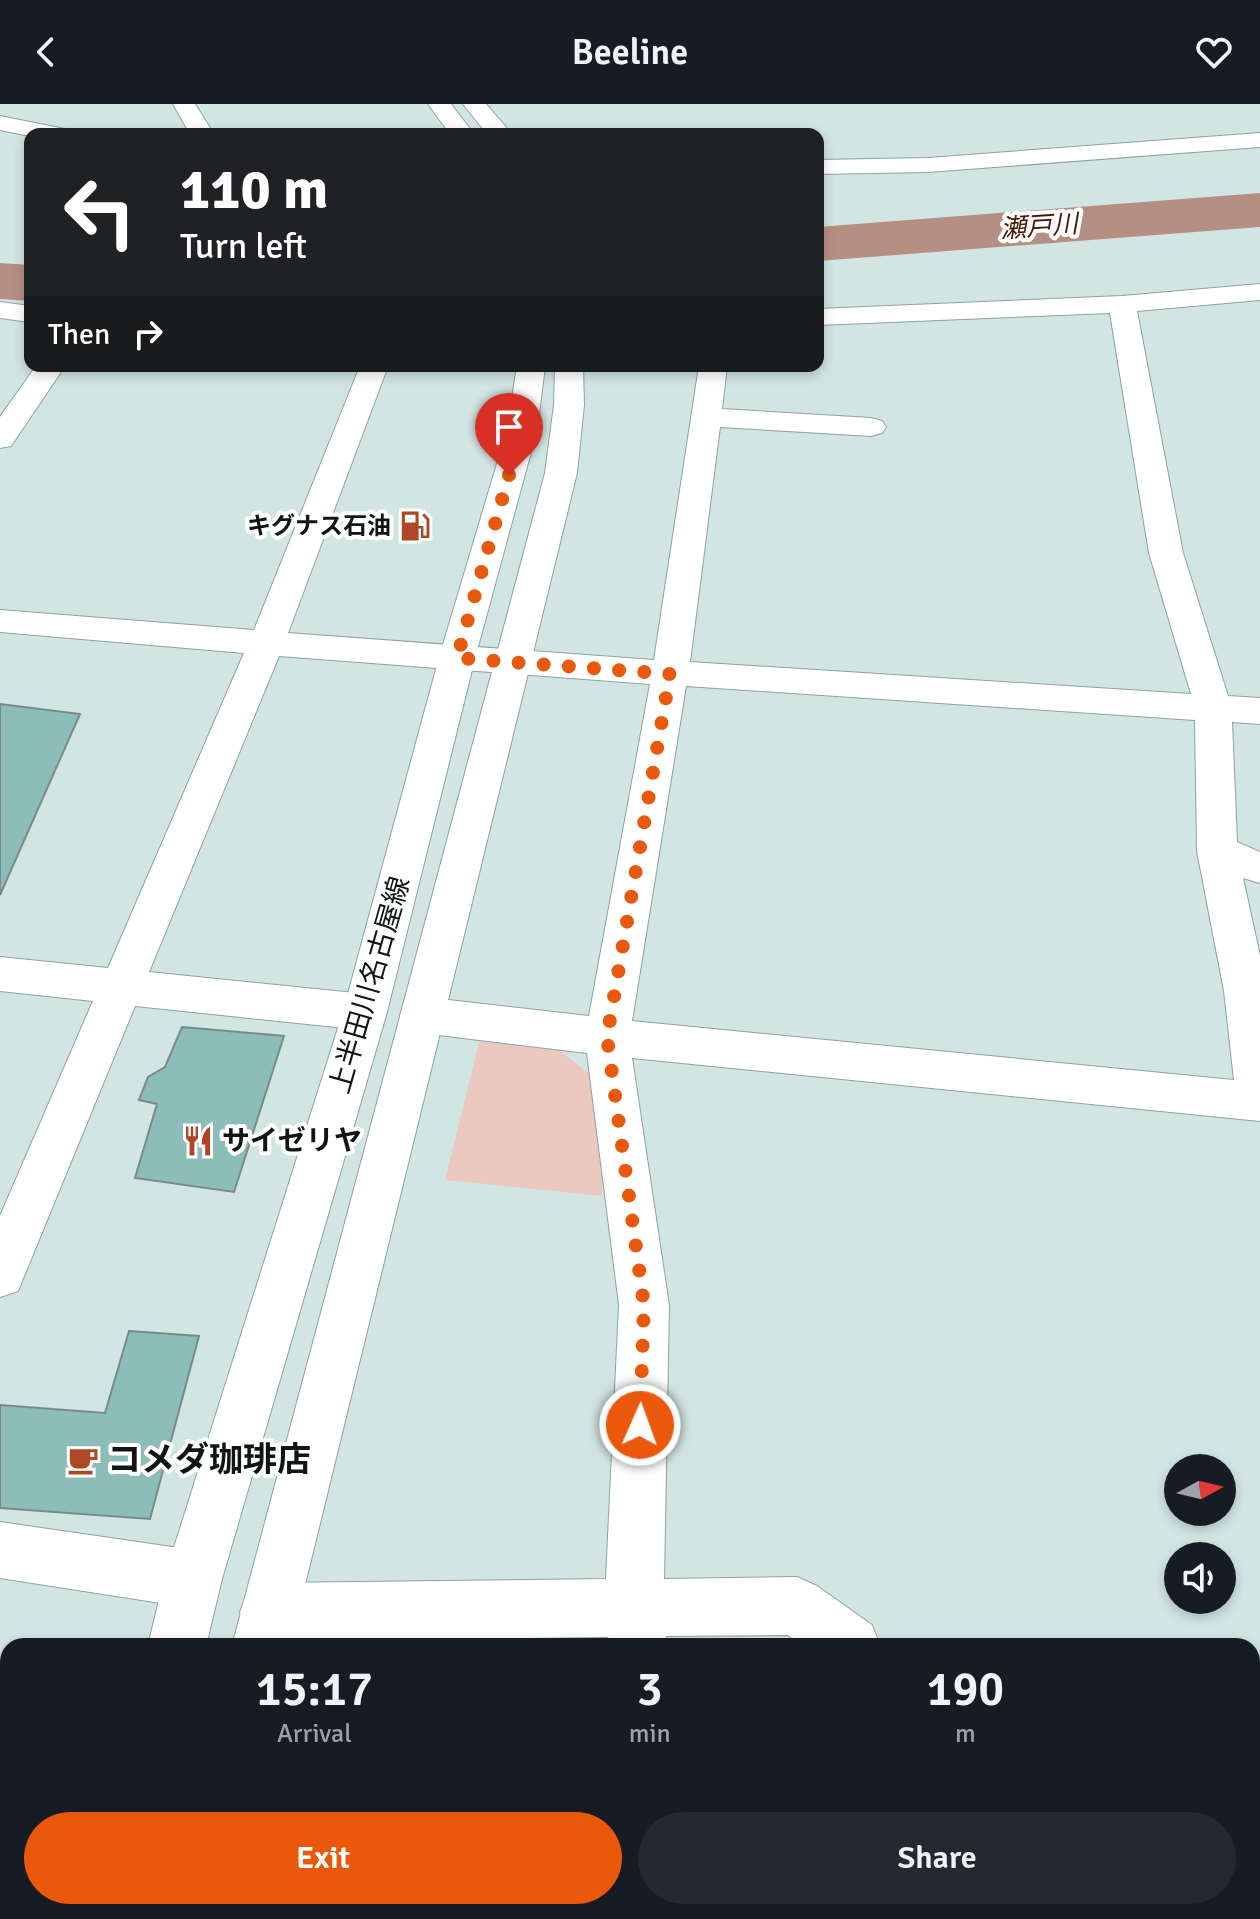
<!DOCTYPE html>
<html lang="en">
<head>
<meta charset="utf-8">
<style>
  :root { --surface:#171b24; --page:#242831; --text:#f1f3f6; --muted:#9ea1a6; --accent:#ea580c }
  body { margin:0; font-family:Signika,"Noto Sans JP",sans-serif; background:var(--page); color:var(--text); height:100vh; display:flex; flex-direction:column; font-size:30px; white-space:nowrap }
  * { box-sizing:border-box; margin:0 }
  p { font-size:26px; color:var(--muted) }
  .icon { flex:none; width:44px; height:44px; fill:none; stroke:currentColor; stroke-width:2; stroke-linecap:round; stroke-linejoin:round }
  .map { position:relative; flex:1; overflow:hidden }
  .side { position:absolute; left:0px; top:1534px; width:1260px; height:282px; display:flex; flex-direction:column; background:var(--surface); border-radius:24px 24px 0 0; box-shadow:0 4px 12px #0003 }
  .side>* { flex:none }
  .guide { position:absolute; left:24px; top:24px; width:800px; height:244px; border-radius:16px; box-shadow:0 4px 12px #0003; background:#202124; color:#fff; overflow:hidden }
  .needle { width:52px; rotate:82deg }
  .fabs { position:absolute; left:1164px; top:1350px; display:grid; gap:16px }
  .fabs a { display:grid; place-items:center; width:72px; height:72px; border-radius:50%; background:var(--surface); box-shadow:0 4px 12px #0003; font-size:40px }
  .pin { position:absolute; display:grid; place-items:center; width:68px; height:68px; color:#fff; margin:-82px -34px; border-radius:50% 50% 50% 0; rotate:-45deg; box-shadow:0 0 8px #0007 }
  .pin .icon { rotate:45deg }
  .me { position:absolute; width:88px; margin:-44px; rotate:2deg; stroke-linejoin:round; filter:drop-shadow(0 0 6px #0008) }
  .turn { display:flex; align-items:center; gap:28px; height:168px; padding:0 24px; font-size:36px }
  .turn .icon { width:104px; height:104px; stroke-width:2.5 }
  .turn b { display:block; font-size:56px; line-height:68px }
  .then { display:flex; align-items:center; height:76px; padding:0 24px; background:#0003; gap:16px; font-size:30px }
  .eta { display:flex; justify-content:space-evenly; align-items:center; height:136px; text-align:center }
  .eta b { font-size:48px; font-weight:600; line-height:56px }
  .action { display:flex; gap:16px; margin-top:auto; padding:16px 24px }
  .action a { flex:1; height:92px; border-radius:48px; background:var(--accent); color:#fff; font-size:32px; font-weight:600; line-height:92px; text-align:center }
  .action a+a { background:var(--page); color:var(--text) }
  header { display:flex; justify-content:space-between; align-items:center; height:104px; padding:0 24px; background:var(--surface); font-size:36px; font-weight:600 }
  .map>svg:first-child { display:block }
</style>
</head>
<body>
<header><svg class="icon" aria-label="back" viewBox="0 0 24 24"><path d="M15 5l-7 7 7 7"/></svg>Beeline<svg class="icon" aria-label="heart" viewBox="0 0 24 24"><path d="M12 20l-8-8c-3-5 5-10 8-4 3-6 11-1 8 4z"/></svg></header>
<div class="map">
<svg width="1260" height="1815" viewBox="0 0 1260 1815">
  <rect width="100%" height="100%" fill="#d1e5e2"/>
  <path fill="#ecc9be" d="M481,931L558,945L606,983L602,1092L445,1076Z"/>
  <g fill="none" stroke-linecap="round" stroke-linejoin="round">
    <path fill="#b68f83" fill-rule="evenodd" d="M1260,89V123L818,157V123Z
      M0,159L30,161V197L0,195Z"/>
  </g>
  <path fill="#8dbdb8" stroke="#798b89" stroke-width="2" d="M0,600L80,610L0,791Z
    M182,923L284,932L234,1088L135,1074L157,1000L139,996L148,973L165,963Z
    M129,1227L199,1232L150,1415L0,1404V1301L105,1309Z"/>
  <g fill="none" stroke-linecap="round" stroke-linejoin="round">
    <g stroke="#8fa2a0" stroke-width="2">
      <path id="minor" d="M173,0H195L214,30H190Z
        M0,12L65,25L69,30L30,32L0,26Z
        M1260,29V43L928,68L818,70V56L928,54Z
        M1260,180V196L1137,207L1183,449L1228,592L1260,594V620L1232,618L1237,738L1260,748V779L1243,774L1260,852V1017L632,954L669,1201L664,1475L797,1473L817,1482L872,1521L880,1542H803L788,1531L666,1532L667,1542H609L608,1533L269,1537L248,1529L240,1508L248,1487L269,1479L606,1475L619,1201L587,949L422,929L406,924L400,911L406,898L422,893L589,912L650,580L279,552L149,868L365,890L381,895L387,908L381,921L365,926L135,902L18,1187L0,1193V1112L93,897L0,887V853L108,864L244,549L0,528V506L254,526L360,262H388L288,529L654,556L699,262H727L722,305L871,314L882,317L886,323L882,329L871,332L720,323L690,558L1191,590L1149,449L1110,209L818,221V205L1122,192ZM686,582L1195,616L1197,747L1224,887L1234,976L632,917Z
        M0,198L30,202V218L0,214Z
        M36,262H65L11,342L0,344V313Z
        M0,1418L193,1446L213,1455L222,1475L213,1495L193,1504L0,1474Z
        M1260,1748V1813L1249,1815L1232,1808H1252V1751Z
        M631,1808H695L697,1815H631Z
        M905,1808H972L975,1815H907Z
        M1151,1808H1229L1227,1815H1148Z"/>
    </g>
    <g stroke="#8fa2a0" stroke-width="2">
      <path id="major" d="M428,0H451L474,30H450Z
        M463,0H486L512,30H487Z
        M517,262H545L537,326L475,554L387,908L222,1475L206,1542H148L164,1475L343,908L439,554L507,326Z
        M555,262H583L584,301L577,369L290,1542H232L545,369L554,301Z
        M81,1808H145L144,1815H78Z
        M168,1808H232V1815H166Z"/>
    </g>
    <use href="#minor" fill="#fff" fill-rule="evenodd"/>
    <use href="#major" fill="#fff" fill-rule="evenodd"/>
  </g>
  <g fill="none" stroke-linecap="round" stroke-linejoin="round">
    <path stroke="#ea580c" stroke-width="14" stroke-dasharray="0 25.2" d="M509,371L457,554L670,570L607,933L644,1201L640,1321"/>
  </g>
  <defs>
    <g id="fuel-bare" transform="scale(2.4)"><path d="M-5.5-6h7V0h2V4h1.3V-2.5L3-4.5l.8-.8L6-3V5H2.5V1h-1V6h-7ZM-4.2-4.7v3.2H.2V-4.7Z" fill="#af4727" stroke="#fff" stroke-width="2.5" paint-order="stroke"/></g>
    <g id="restaurant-bare" transform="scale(2.4)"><path d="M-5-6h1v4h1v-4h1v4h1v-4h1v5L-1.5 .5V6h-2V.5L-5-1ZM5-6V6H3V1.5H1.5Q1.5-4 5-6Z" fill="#af4727" stroke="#fff" stroke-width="2.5" paint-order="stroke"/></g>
    <g id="cafe-bare" transform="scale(2.4)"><path d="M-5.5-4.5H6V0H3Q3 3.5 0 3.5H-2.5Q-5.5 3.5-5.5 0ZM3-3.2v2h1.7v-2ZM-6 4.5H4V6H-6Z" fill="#af4727" stroke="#fff" stroke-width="2.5" paint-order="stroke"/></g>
  </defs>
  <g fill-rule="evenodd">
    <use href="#fuel-bare" x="415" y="422"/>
    <use href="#restaurant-bare" x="198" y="1037"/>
    <use href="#cafe-bare" x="83" y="1356"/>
  </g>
  <g text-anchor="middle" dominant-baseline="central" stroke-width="8" stroke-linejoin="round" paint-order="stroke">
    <g font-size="24" font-weight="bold" fill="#0e1514" stroke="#fff" text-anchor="end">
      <text x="391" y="422">キグナス石油</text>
    </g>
    <g font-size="26" font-style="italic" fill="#4a1708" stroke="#fff">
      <text transform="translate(1039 123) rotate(-4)">瀬戸川</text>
    </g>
    <g font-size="28" fill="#0e1514" stroke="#fff">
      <text transform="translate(370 881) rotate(-74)">上半田川名古屋線</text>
    </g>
    <g font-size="28" font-weight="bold" fill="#0e1514" stroke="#fff" text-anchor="start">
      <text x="222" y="1037">サイゼリヤ</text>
    </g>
    <g font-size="34" font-weight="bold" fill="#0e1514" stroke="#fff" text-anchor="start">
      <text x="107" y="1356">コメダ珈琲店</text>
    </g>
  </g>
</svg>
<div class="fabs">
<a><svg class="needle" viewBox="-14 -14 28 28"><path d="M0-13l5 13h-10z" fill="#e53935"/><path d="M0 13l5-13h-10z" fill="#9ea1a6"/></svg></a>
<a><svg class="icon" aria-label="sound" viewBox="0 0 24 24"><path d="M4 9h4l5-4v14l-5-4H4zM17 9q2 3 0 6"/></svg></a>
</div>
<div class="pin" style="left:509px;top:371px;background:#d93025"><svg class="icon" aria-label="arrive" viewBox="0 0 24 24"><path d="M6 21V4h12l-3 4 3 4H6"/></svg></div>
<svg class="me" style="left:640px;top:1321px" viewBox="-20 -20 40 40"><circle r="17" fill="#ea580c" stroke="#fff" stroke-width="3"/><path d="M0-11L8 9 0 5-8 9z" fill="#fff"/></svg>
<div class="guide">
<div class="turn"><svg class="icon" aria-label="left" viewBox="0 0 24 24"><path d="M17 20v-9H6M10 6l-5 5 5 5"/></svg><div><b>110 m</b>Turn left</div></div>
<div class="then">Then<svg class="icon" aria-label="right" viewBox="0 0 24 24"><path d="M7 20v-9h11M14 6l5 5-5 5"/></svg></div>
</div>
<section class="side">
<div class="eta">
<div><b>15:17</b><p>Arrival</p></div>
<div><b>3</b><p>min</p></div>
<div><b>190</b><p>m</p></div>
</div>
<div class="action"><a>Exit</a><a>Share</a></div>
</section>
</div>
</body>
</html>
